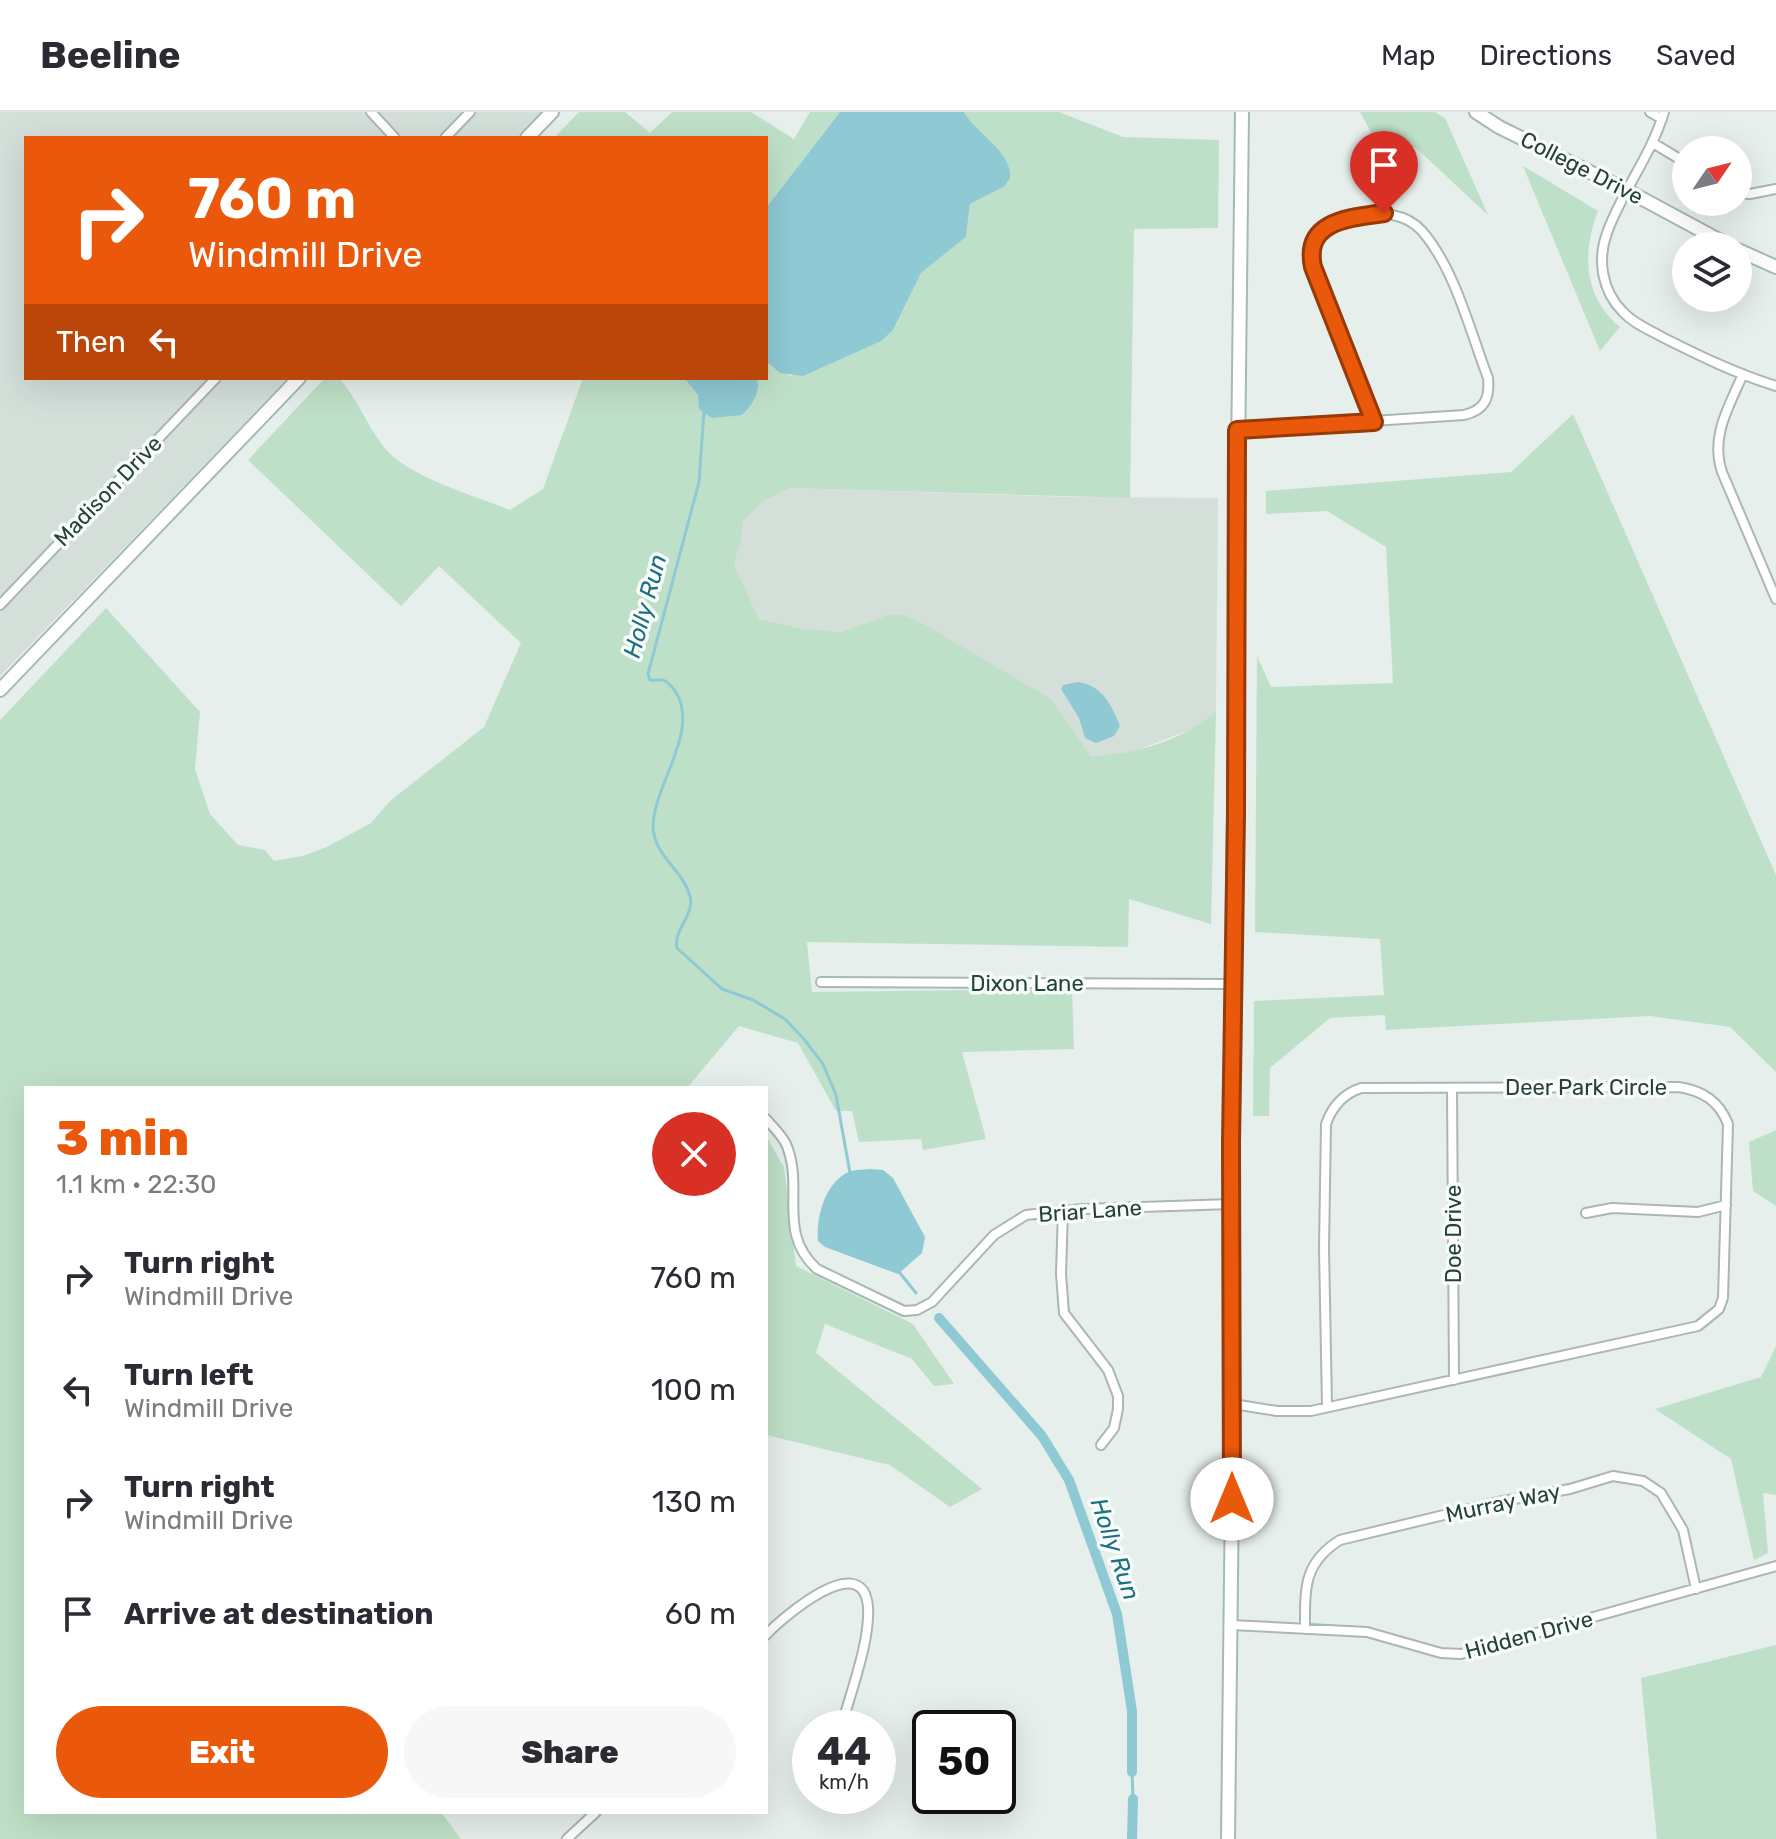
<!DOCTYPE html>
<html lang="en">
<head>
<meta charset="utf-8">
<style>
  :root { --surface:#fff; --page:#f7f7f7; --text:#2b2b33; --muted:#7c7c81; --line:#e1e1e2; --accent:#ea580c }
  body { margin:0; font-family:Rubik,sans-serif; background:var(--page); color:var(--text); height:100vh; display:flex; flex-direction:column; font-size:30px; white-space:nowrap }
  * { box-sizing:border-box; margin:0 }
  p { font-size:26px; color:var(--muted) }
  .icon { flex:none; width:44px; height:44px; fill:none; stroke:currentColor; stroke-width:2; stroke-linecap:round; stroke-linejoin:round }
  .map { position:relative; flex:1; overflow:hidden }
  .sheet { position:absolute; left:24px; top:974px; width:744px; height:728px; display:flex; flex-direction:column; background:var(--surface); border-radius:0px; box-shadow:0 8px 32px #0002 }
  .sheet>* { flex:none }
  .top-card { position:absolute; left:24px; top:24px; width:744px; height:244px; border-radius:0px; box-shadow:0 8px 32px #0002; background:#ea580c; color:#fff; overflow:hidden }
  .needle { width:52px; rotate:55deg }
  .tools { position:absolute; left:1672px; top:24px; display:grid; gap:16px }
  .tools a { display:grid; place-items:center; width:80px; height:80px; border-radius:50%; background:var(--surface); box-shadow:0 8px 32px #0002; font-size:40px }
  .speed { position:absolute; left:792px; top:1598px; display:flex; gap:16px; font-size:40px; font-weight:700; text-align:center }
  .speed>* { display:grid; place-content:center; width:104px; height:104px; border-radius:50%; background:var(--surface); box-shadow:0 8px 32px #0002; line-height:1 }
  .speed small { font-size:20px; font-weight:400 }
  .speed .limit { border:4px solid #111; border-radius:12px; background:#fff; color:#111 }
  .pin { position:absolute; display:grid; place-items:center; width:68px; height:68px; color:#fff; margin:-82px -34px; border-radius:50% 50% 50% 0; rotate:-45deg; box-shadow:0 0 8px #0007 }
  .pin .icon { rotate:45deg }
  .me { position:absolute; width:88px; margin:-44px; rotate:0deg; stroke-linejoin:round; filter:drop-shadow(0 0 6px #0008) }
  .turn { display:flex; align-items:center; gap:28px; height:168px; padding:0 32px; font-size:36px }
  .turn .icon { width:104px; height:104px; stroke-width:2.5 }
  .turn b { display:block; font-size:56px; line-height:68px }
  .then { display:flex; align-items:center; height:76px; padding:0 32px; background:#0003; gap:16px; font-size:30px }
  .round { display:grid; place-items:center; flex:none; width:84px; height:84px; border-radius:42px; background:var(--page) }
  .head { display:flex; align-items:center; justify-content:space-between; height:136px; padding:0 32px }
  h1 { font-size:48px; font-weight:800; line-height:60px; color:var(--accent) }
  .cta { display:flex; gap:16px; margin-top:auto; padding:16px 32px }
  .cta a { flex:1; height:92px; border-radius:48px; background:var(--accent); color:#fff; font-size:32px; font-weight:800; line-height:92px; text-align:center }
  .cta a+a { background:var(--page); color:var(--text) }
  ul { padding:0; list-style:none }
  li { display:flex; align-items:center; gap:24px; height:112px; padding:0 32px }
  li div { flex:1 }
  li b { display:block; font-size:30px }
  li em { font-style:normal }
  header { display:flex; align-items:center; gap:48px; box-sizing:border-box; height:112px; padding:0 40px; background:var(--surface); border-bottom:2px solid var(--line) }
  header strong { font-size:38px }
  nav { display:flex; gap:44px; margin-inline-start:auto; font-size:28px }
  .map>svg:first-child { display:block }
</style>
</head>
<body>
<header>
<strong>Beeline</strong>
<nav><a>Map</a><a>Directions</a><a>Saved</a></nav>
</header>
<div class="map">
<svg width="1776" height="1727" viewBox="0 0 1776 1727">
  <rect width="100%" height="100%" fill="#e6efeb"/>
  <path fill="#d4dfda" d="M0,0H543L518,26H26V266H288L0,564Z
    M790,376L1069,385L1218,386L1216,599L1200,614L1137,638L1115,643L1091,644L1050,587L928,514L905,503H889L841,520L800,516L759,507L734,452L741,430L743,408L764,389Z"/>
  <path fill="#bfe0c8" d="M579,0H625L650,21L672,0H751L794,27L810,0H840L766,96V26H554Z
    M964,0H1059L1123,25L1219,28L1218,116L1134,117L1130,386L790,376L764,389L743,409L741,430L734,452L759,507L800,516L841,520L888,503H905L928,514L1051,587L1091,644C1133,643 1185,628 1216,599L1211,812L1129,787L1128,835L807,830L812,880L1072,877L1074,937L962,940L986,1027L923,1038L921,1027L859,1030L852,999H836L798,931L739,914L687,976H26V1700H441L461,1727H0V608L106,496L200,600L195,657L210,702L238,733L265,738L274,749L303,744L327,735L371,711L390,689L484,615L521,531L439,454L401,494L248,348L325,266H339C358,287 366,312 383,334C407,365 473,383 510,398L543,377L583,266H684L716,306L756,266H766V249L790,264L893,218L921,161L966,125L970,92L1008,71Z
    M1360,0H1435L1445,6L1488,103L1415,35H1379Z
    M1523,54L1598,99C1582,141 1583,184 1620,215L1600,239Z
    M1573,302L1776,763V960L1730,915L1650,904L1386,918L1385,903L1330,906L1270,956L1269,1004H1253L1254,889L1384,883L1380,827L1255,820L1257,544L1271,575L1393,571L1386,435L1327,399L1266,402V379L1511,360Z
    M1776,1018V1094L1753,1079L1749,1030Z
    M766,1024L784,1055L796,1154L913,1212L954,1272L934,1274L912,1247L825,1212L816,1241L982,1377L950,1395L890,1353L766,1323Z
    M1776,1234V1383L1763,1381L1768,1441L1754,1448L1731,1347L1655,1297L1761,1265Z
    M1776,1533V1727H1657L1641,1566Z"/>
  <path fill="#8ec9d4" d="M840,0H964C976,22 1012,39 1010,66L1005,74L970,92L966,125L921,161L893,218L881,229L803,264L780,261L766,249V96Z
    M684,266H757C761,280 752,293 742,303L712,306L699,297L698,283Z
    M1078,570C1103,574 1111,592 1120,614L1114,624L1096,631L1085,626L1079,606L1061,577L1063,573Z
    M870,1057L883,1058L893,1066L925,1125L922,1141L898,1162L825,1135L818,1129C816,1107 824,1074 845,1062C852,1057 862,1058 870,1057Z"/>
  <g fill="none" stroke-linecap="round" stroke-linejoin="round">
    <path stroke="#8ec9d4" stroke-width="3" d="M704,300L699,370L648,562L650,568C654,569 658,567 662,568C667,568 672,575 675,579C701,618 654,672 653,714C653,743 683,758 690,784C695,803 673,818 677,836L722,877L753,888L785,907L803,926L823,952L836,983L850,1061
      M900,1161L916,1181
      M1132,1660L1133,1687"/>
    <path stroke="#8ec9d4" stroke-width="10" d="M939,1206L1042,1324L1069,1368L1117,1502L1132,1599V1660
      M1132,1727L1133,1687"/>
    <g stroke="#a8b8b2" stroke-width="12">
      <path id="street" d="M371,0L395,26
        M1650,0L1662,7
        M1664,0C1651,44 1622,79 1607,121C1597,148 1602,179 1623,200C1634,212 1650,218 1664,226C1700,244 1737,262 1776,274
        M445,26L470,0
        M1653,31L1686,51
        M1738,81L1750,82L1776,77
        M1743,262C1729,295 1710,324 1722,360L1776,487
        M1237,318L1464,303C1485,298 1490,286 1488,266C1470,219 1455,157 1422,119C1393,85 1301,100 1313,155L1374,310
        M0,493L216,266
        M821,870L1232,872
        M1452,976L1454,1268
        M766,1007C773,1015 781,1022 786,1032C805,1076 776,1120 817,1157L904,1199L917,1198L932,1190L994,1123L1026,1103L1082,1097L1231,1092
        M1063,1098L1061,1162L1064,1201L1108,1258L1118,1284V1297L1114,1316L1101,1333
        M1586,1101L1612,1096L1698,1100L1726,1093
        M1233,1292L1277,1299H1311L1698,1214L1719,1197L1723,1186L1728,1012C1719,989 1703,979 1679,975L1361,976C1343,982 1332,995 1326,1012L1324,1136L1327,1294
        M1231,1513L1367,1520L1441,1541L1461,1542L1776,1454
        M1305,1517C1305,1477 1303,1451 1340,1428L1498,1390L1570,1377L1613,1364L1643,1369L1661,1381L1683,1418L1696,1477
        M766,1523C781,1507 863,1435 868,1495C870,1528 853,1573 844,1606
        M567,1727L596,1700"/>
    </g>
    <g stroke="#a4bbb3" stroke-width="16">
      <path id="secondary" d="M1476,0L1499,15L1628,79L1730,134
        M527,26L552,0
        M1738,138L1776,155
        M0,578L299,266
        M1228,1727L1233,1292L1232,872L1242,0"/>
    </g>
    <use href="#street" stroke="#fff" stroke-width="8"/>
    <use href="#secondary" stroke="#fff" stroke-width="12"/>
  </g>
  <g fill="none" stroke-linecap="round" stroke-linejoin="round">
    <g stroke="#983908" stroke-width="20">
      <path id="route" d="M1232,1387L1231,1031L1236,702L1237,318L1374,310L1313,155C1303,108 1351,106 1384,101"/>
    </g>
    <use href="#route" stroke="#ea580c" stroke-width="14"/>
  </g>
  <g text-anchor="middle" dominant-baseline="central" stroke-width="7" stroke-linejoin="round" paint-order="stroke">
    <g font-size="22" fill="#24423a" stroke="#f7fbf9">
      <text transform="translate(1582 56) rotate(27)">College Drive</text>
      <text transform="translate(108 379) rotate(-46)">Madison Drive</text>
      <text x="1027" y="871">Dixon Lane</text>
      <text x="1586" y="975">Deer Park Circle</text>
      <text transform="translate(1090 1099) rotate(-4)">Briar Lane</text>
      <text transform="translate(1453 1122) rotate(-90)">Doe Drive</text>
      <text transform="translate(1503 1391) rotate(-12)">Murray Way</text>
      <text transform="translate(1529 1523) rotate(-15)">Hidden Drive</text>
    </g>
    <g font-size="24" font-style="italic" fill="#1c6f80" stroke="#f7fbf9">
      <text transform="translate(645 494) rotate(-75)">Holly Run</text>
      <text transform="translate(1115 1437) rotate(71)">Holly Run</text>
    </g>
  </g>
</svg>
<div class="tools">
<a><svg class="needle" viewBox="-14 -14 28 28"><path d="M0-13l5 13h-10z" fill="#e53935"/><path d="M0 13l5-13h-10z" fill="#7c7c81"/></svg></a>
<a><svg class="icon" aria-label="layers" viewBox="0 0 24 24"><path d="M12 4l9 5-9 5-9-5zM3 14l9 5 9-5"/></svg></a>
</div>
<div class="speed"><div>44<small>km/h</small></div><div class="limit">50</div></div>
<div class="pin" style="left:1384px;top:101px;background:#d93025"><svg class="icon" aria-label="arrive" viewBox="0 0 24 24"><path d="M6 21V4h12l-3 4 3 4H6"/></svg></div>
<svg class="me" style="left:1232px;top:1387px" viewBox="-20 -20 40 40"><circle r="19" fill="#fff"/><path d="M0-13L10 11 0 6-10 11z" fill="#ea580c"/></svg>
<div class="top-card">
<div class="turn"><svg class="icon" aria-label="right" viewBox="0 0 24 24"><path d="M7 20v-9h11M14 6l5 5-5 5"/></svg><div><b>760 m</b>Windmill Drive</div></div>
<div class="then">Then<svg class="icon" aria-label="left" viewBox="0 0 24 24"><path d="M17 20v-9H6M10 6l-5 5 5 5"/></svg></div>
</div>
<section class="sheet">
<div class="head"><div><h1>3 min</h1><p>1.1 km · 22:30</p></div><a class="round" style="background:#d93025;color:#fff"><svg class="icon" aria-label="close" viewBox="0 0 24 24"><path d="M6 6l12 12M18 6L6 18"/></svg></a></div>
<ul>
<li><svg class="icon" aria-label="right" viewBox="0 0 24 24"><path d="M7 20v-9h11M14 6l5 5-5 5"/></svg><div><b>Turn right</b><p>Windmill Drive</p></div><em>760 m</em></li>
<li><svg class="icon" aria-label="left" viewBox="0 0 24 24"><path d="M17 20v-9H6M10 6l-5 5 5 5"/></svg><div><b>Turn left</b><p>Windmill Drive</p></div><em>100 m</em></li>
<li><svg class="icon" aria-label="right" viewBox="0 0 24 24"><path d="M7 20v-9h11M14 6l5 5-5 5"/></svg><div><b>Turn right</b><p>Windmill Drive</p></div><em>130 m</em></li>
<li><svg class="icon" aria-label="arrive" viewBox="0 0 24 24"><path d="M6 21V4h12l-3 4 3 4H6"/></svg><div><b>Arrive at destination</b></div><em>60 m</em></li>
</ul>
<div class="cta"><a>Exit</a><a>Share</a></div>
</section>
</div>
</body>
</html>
